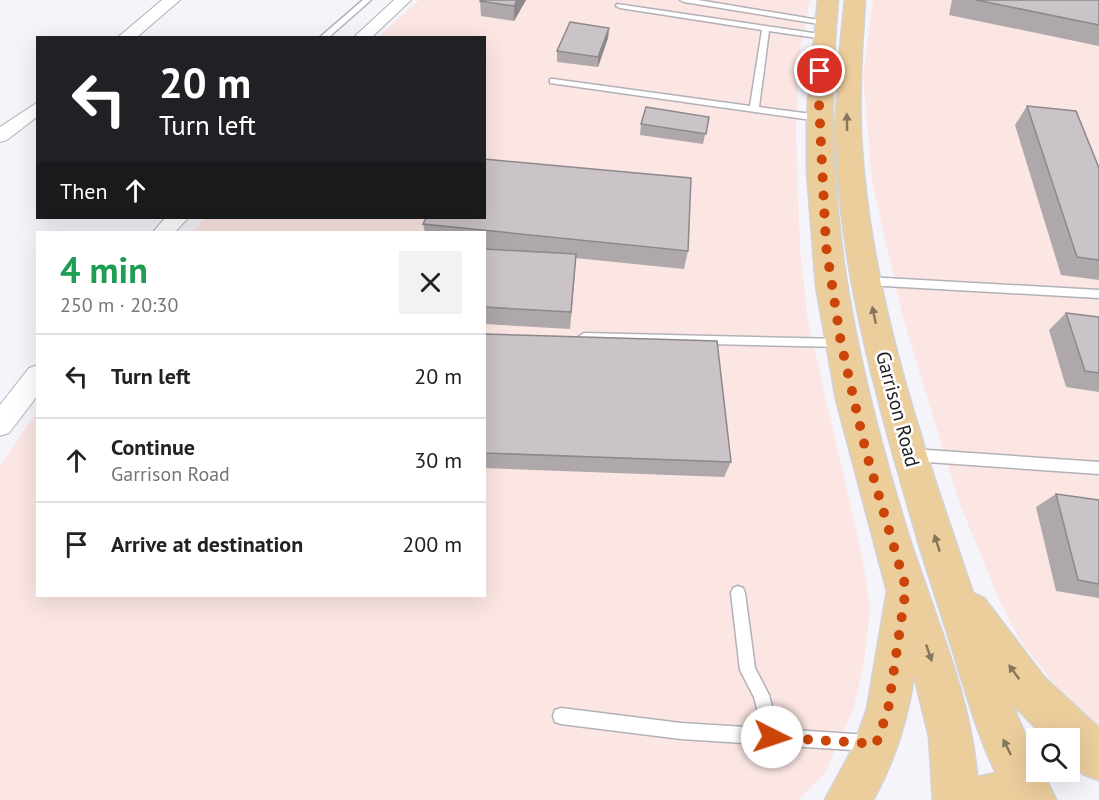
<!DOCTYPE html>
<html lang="en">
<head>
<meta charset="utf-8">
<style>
  :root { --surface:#fff; --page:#f2f2f2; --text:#222; --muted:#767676; --line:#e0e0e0 }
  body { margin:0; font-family:"PT Sans",sans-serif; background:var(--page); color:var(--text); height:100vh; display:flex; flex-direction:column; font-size:22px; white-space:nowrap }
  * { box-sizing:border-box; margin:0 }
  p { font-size:20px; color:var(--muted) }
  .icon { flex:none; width:33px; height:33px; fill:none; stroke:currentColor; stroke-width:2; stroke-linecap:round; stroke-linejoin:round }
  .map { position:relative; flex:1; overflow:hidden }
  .panel { position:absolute; left:36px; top:231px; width:450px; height:366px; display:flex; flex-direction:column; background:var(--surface); border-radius:0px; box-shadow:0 6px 24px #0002 }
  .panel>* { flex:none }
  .guide { position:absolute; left:36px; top:36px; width:450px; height:183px; border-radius:0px; box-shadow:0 6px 24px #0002; background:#202124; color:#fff; overflow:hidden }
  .fabs { position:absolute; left:1026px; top:728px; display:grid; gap:12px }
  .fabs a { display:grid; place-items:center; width:54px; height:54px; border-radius:0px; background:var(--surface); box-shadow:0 6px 24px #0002; font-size:30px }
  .pin { position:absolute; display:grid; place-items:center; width:51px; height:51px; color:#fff; margin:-26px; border:3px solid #fff; border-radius:50%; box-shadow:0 2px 6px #0007 }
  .me { position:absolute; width:66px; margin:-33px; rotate:94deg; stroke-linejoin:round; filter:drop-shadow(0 0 4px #0008) }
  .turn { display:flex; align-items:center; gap:21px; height:126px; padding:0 24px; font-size:27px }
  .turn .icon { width:78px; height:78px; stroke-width:2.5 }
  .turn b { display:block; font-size:42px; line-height:51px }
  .then { display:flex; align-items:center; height:57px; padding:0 24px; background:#0003; gap:12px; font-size:22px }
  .round { display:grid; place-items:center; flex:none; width:63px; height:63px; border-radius:0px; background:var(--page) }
  .overview { display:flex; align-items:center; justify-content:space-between; height:102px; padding:0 24px }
  h1 { font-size:36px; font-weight:800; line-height:45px; color:#1e9e55 }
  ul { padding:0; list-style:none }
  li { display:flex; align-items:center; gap:18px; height:84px; padding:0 24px; border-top:2px solid var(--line) }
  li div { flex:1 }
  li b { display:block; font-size:22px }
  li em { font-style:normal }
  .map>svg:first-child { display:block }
</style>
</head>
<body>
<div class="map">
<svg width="1099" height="800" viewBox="0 0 1099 800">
  <rect width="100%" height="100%" fill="#f6f4fb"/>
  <path fill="#fbe6e3" d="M419,0H810L799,56L796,132L800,248L808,322L862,555L870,607L864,663L854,707L825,773L799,800H0V466L37,412L38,596H484V232H191L205,218H484V38L378,37Z
    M873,0H1099V728L1069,702L1020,641L1000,602L959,502L902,314L872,181L863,77Z"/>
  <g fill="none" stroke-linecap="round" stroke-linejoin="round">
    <g stroke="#b3b1b7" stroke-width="3">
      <path id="lane" d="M363,0H371L328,38H319Z
        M680,0H698L825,21L829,23L825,25L684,2Z
        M617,4L827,35V39H824L769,31L759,107L819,115L823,118L819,121L550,83V79H553L750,106L762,30L620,8L616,6Z
        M867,277L1099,290V298L867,285L862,281Z
        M584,333L841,339L847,343L841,347L584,341L578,337Z
        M913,449L1099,462V474L913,461L909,459L907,455L909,451Z
        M738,586L743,588L745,593L755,668L769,695L778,729L869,735L875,737L877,743L875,749L869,751L681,739L561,724L555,722L553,716L555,710L561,708L681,723L762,728L754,697L740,670L731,593L733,588Z"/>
    </g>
    <g stroke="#b3b1b7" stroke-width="2">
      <path id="street" d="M162,0H180L136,38H117Z
        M394,0H411L371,38H353Z
        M38,102V116L7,140L0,142V127Z
        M165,218H188L175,232H153Z
        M38,365V395L9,433L0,436V405L29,368Z"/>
    </g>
    <g stroke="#d2d2d2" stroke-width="3">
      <path id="primary" d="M818,0H838C820,189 850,344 905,524C930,607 970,689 977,777L996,773C980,740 970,706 959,671C946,627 931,584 918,541C880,409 839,274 836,136C836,90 840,45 845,0H865C862,46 859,90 861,136C869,291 922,444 972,590L973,593L984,598L1044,677L1099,728V780L1083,774L1070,760V738H1046L1012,704L1036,760V771H1042L1056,800H933L929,737L914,675C908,719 895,760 873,800H825L853,748L867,709L887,591L836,399L816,286L807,171V114Z"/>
    </g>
    <use href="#lane" fill="#fff" fill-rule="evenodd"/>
    <use href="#street" fill="#fff" fill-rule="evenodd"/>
    <use href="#primary" fill="#ecce9d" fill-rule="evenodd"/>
  </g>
  <path fill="#aea8ab" d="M526,0L514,21L481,16L480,1Z
    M952,0H1099V46L949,15Z
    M609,28L608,38L598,67L557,62V51Z
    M1027,106L1099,168V280L1061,275L1015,125Z
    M709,117L703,144L640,135L641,124Z
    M423,224L688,251L684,269L575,258L570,329L484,324V232H425Z
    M1066,313L1099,317V392L1066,387L1049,330Z
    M484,334L731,462L724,477L484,468Z
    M1056,494L1099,500V598L1056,591L1036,507Z"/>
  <path fill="#8d888b" d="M517,0H526L514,21V6Z
    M609,28L608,38L598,67V57Z
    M576,254L575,272L570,329L571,312Z"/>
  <path fill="#cac3c7" stroke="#8d888b" stroke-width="1.5" d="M481,0H517L514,6L480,1Z
    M976,0H1099V25Z
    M570,22L609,28L598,57L557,51Z
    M1027,106L1076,111L1099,168V260L1077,257Z
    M646,107L709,117L706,134L641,124Z
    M484,159L691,178L688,251L423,224L426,218H484Z
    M484,249L576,254L571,312L484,307Z
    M1066,313L1099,317V373L1085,371Z
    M484,334L717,341L731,462L484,453Z
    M1056,494L1099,500V584L1078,580Z"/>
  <defs><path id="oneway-solid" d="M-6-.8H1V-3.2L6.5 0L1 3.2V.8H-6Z" transform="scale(1.5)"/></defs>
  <g fill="#86765e">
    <use href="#oneway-solid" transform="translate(847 122) rotate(-91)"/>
    <use href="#oneway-solid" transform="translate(874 315) rotate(-102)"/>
    <use href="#oneway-solid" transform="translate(937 543) rotate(-108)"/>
    <use href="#oneway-solid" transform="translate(929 653) rotate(71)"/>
    <use href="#oneway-solid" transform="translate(1014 672) rotate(-126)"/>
    <use href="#oneway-solid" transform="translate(1007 747) rotate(-116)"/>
  </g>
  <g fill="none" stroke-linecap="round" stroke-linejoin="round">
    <path stroke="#cb4508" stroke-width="10" stroke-dasharray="0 18" d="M772,737L876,744L888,710L906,588L866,452L841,343L826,246L819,103L820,71"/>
  </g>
  <g text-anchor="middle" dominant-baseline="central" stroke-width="5" stroke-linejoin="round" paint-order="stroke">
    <g font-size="20" fill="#1f1e20" stroke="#fff">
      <text transform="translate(898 409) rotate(75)">Garrison Road</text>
    </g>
  </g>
</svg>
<div class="fabs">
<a><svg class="icon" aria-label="search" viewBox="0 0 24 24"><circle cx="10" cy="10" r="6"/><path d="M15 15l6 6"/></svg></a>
</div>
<div class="pin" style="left:820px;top:71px;background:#d93025"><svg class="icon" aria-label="arrive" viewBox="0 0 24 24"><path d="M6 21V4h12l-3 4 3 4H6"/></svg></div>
<svg class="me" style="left:772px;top:737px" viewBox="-20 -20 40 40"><circle r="19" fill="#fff"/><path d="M0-13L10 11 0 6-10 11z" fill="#cb4508"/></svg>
<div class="guide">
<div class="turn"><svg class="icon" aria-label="left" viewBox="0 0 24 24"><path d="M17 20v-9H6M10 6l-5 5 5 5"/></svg><div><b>20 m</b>Turn left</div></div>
<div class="then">Then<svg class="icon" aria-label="ahead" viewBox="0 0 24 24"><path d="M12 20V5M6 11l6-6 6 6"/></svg></div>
</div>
<section class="panel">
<div class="overview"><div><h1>4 min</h1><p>250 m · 20:30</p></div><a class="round"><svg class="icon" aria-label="close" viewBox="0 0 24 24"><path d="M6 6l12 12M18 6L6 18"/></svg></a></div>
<ul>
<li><svg class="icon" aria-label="left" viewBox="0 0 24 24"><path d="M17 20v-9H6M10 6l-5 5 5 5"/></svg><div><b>Turn left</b></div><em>20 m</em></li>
<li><svg class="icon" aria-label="ahead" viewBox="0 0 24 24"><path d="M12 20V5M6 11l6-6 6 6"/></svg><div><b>Continue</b><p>Garrison Road</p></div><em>30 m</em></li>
<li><svg class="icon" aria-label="arrive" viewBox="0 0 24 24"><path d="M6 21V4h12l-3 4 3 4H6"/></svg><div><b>Arrive at destination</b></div><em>200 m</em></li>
</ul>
</section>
</div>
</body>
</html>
